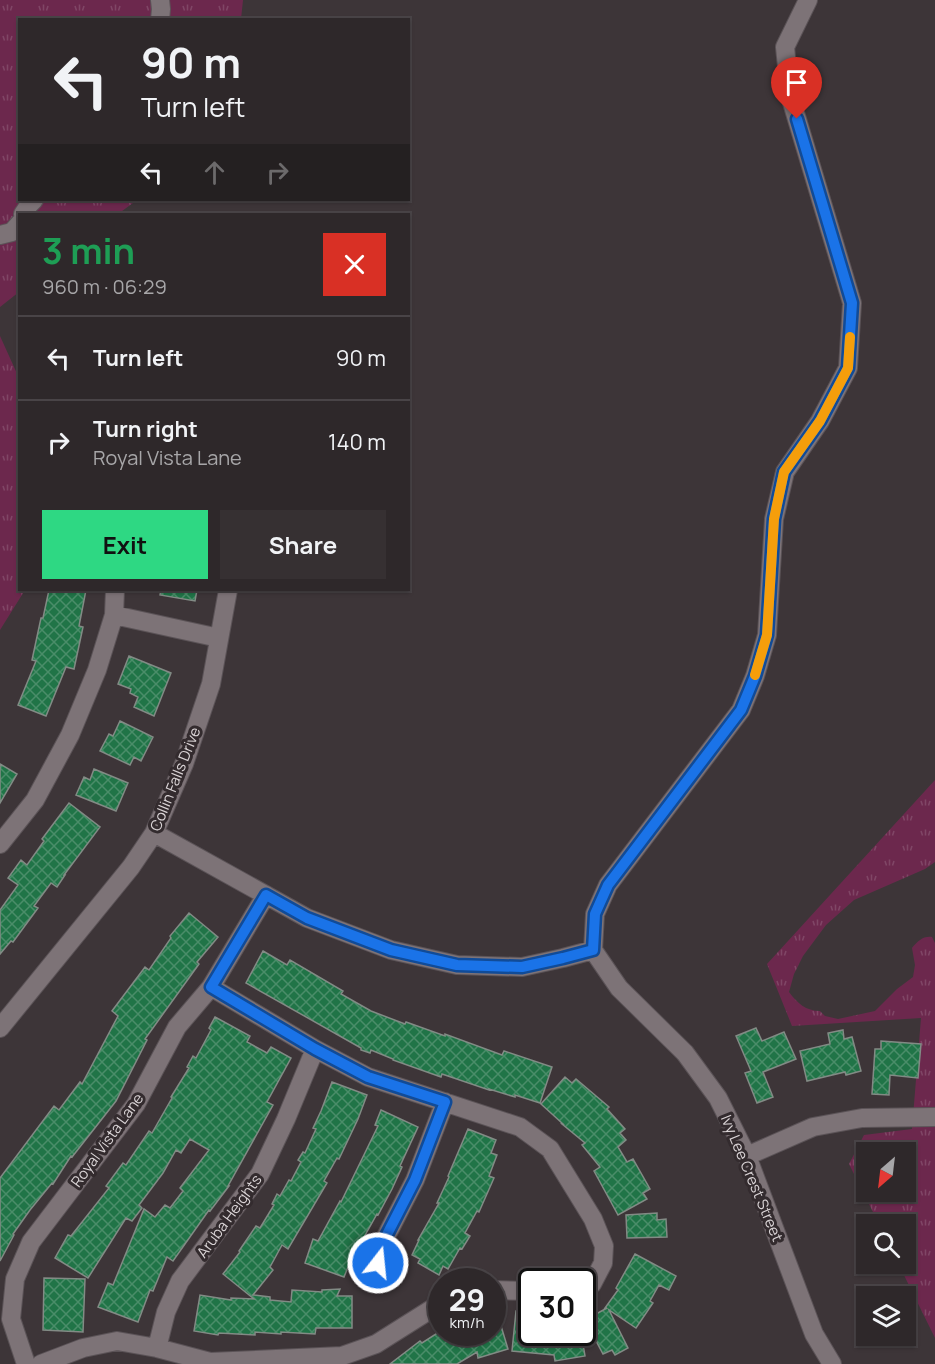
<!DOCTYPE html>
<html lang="en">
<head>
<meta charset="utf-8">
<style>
  :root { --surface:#2e282a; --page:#363032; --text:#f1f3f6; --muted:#a7a6a8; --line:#494447; --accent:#2ed883 }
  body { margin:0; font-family:Manrope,sans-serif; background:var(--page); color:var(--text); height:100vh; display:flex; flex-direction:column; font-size:22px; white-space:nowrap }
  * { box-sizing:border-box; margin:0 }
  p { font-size:20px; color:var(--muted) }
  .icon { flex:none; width:33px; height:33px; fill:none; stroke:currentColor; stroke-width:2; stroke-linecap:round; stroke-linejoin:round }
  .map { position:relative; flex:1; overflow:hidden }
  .details { position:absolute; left:18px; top:213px; width:392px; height:378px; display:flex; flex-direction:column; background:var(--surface); border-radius:0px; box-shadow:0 2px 4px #0004,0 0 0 2px var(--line) }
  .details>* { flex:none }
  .top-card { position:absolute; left:18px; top:18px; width:392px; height:183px; border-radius:0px; box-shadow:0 2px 4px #0004,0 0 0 2px var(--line); background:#2e282a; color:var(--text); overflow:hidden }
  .needle { width:39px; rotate:208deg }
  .buttons { position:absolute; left:856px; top:1142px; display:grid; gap:12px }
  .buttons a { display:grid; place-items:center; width:60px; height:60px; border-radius:0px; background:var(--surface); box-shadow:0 2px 4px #0004,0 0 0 2px var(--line); font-size:30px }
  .speed { position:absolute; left:428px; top:1268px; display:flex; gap:12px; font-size:30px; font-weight:700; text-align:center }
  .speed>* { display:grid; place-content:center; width:78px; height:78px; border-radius:50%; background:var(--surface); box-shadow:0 2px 4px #0004,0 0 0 2px var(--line); line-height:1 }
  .speed small { font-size:15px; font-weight:400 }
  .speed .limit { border:3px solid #111; border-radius:9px; background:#fff; color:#111 }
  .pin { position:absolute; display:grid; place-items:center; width:51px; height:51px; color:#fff; margin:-62px -26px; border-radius:50% 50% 50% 0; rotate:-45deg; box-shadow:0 0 6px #0007 }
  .pin .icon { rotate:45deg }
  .me { position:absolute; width:66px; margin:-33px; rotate:16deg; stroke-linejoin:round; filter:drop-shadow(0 0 4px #0008) }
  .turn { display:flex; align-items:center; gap:21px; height:126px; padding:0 24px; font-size:27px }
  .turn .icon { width:78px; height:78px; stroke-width:2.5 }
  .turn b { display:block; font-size:42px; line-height:51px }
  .lanes { display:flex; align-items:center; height:57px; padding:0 24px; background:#0003; justify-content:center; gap:30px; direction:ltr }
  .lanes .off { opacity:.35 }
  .round { display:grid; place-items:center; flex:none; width:63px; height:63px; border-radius:0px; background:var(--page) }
  .head { display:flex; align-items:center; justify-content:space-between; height:102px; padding:0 24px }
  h1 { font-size:36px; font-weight:700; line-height:45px; color:#1e9e55 }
  .button { display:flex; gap:12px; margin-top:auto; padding:12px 24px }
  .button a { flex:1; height:69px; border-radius:0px; background:var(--accent); color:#111; font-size:24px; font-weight:700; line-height:69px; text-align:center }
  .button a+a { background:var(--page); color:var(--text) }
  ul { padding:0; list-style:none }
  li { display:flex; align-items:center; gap:18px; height:84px; padding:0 24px; border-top:2px solid var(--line) }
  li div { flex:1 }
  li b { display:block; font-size:22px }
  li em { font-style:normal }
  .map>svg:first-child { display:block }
</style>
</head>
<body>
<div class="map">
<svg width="935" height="1364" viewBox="0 0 935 1364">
  <defs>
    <pattern id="grass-tufts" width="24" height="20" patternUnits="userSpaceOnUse" patternTransform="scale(1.5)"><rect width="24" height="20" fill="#6c284d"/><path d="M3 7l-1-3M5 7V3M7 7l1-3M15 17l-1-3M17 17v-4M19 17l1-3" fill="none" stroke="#804666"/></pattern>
    <pattern id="building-cross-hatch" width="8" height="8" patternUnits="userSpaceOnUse" patternTransform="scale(1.5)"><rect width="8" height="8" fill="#207447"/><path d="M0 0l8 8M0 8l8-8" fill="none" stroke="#4a8d69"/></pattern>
  </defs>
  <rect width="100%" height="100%" fill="#3d3538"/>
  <path fill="url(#grass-tufts)" fill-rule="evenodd" d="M0,0H243L241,19L20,20V200H137L118,214H20L19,292L0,307Z
    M0,336L19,378L20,590H25L0,630Z
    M935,780V862L925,869L854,900L826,925L803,956L794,974L789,992C797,1003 806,1011 820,1011L825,1016L838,1019L875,1011L897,989L913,977L915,965L912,948C918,941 923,936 932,937L935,943V1338L898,1263H906V1224H879L849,1164L864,1135L912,1129L921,1018L792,1026L767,964ZM867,1152H906V1191H867Z"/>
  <path fill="url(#building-cross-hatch)" stroke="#828b85" stroke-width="1.5" d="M49,590H86L79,626L83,627L74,669L66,667L46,716L18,705L36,661L32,660L41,618H43Z
    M161,590H197L195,601L160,595Z
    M129,656L171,673L154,716L134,707L138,697L130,693L131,689L118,684Z
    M120,721L153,737L141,761L134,757L130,765L100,751L109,734L113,736Z
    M0,764L17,774L0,803Z
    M94,769L128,783L116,811L76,795L84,777L90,780Z
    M69,803L100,827L64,875H65L57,887L51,883L34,906L38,908L13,942L11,941L0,954V910L18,885L8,878L21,860L27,865L44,841L42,839Z
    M189,913L218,937L197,962L199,964L145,1039L147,1040L116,1101L72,1157L71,1156L53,1184L52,1183L30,1210L13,1234L14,1235L0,1261V1178L54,1106L59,1110L80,1082L82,1084L118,1016L112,1011L145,967L149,970L171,938L170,936Z
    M263,951L287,965L290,960L343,991L341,994L371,1011L405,1024L406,1022L445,1036V1034L502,1055L504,1051L552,1067L540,1103L515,1095V1097L489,1089V1090L442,1074L441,1077L393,1060V1059L371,1050L370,1053L361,1050V1048L246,983Z
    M215,1017L250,1036L247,1042L267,1053L271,1047L291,1058L267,1102L273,1105L228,1186H229L210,1211L209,1210L173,1261L167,1257L153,1291L150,1290L138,1322L98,1307L108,1283L113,1285L144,1209L155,1217L165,1205L170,1208L183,1191L180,1188L209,1150L190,1139L181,1153L176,1150L163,1173L139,1205L142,1208L132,1221L126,1218L88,1278L55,1258L68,1235L71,1236L109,1188L106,1186L123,1163L126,1165L149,1131L152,1133L172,1098L171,1097L189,1068L187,1067L193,1056L196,1058L211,1030L209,1028Z
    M756,1028L762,1041L784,1032L796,1059L763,1072L773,1097L757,1103L745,1073L751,1071L736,1036Z
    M843,1030L844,1039L852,1037L861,1071L846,1075L845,1072L807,1081L800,1051L830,1044L828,1033Z
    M881,1041L921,1044L918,1078L890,1075L889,1095L872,1094L875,1049H881Z
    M565,1077L572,1083L576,1079L609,1107L607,1109L625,1129L620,1133L626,1140L618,1147L627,1162L633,1159L650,1189L643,1193L647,1199L618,1215L594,1171L600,1167L582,1145L585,1143L562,1124H563L541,1104Z
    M332,1082L367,1095L358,1119L339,1159L337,1158L324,1181L327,1183L288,1249L282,1245L270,1267L273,1270L253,1295L270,1297V1300L291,1302L292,1290L322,1292V1290L340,1289L337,1296H352V1328H316L315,1334L281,1332V1334L255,1332V1335L219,1333L218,1335L194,1331L200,1295L231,1300V1298L254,1299L223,1274L240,1252L239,1251L256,1226L260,1228L274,1205L272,1204L277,1194L280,1196L289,1180L291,1181L301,1162L298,1160L303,1152L305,1153L316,1129L313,1128L321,1111Z
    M381,1110L418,1127L400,1166L402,1167L392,1189L378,1215L377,1214L359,1246L357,1245L344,1277L305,1263L313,1239L318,1241L340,1201L341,1202L378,1126L375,1125Z
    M468,1129L496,1140L491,1153L497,1155L489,1176L494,1178L479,1212L477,1211L465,1233L470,1236L462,1249L460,1248L448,1269L443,1266L439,1275L418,1263L420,1259L412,1255L419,1240H418L439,1203H437L449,1177L448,1176Z
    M657,1213V1220L666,1219L667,1237L627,1238L626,1215Z
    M635,1254L676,1276L669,1290L659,1285L650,1301L653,1303L636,1328L609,1310L628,1348L615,1355L612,1350L603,1354L585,1320L607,1308H605L618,1290L616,1288Z
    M44,1278L85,1279L83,1332L43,1330Z
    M492,1306H495L508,1349L478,1358L477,1352L457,1364H390L420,1341L422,1343L439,1332H492Z
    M516,1311L531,1312V1332H581L585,1356L555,1361L554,1355L512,1351Z"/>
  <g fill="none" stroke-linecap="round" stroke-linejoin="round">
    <g stroke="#5b5357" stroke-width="20">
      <path id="minor" d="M808,0L785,47L790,96L852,303L848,368L820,421L785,472L774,519L767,635L755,676L741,710L608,885L595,914L593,950L619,988L685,1053L718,1098L747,1156L814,1334L832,1364
        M160,20L161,9L160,0
        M23,214L29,205L34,200
        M0,235L12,232L20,223
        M114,615L219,638
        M154,833L307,918L391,950L457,965L522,967L563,958L593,950
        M0,844L35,800L70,735L97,670L114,615L115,590
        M211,987L315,1049L368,1077L520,1127L550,1149L593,1219L604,1246L603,1263L592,1284L582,1289
        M0,1028L131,867L154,833L184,764L211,684L228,590
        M747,1156L813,1127L862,1118L935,1117
        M378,1276L379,1250L415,1180L445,1102
        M492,1290L531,1291
        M157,1348L166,1312L180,1281L260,1174L286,1119L315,1049
        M26,1364L11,1319L15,1279L31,1242L136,1104L177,1027L211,987L266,895
        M41,1364L83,1348L117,1341L157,1348L210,1362L342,1356L376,1344L441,1303"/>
    </g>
    <use href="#minor" stroke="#7d7377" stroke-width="18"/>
  </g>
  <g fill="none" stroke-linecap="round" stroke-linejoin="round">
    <g stroke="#114b97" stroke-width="15">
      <path id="route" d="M378,1263L379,1250L415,1180L445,1102L368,1077L315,1049L211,987L266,895L307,918L391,950L457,965L522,967L563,958L593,950L595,914L608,885L741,710L755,676L767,635L774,519L784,472L820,421L848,368L852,303L797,119"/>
    </g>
    <use href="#route" stroke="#1a73e8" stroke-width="10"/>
    <path stroke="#f59e0b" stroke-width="10" d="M755,675L767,635L774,519L784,472L820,421L848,368L850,337"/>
  </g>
  <g text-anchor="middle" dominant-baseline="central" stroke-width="6" stroke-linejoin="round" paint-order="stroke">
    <g font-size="15" fill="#dad4d6" stroke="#332b2e">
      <text transform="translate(175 779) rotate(-68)">Collin Falls Drive</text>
      <text transform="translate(107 1140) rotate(-54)">Royal Vista Lane</text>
      <text transform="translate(752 1178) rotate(67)">Ivy Lee Crest Street</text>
      <text transform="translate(229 1216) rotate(-54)">Aruba Heights</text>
    </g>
  </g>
</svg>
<div class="buttons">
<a><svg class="needle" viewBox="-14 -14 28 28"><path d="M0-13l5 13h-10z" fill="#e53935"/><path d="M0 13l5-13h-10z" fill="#a7a6a8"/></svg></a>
<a><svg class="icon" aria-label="search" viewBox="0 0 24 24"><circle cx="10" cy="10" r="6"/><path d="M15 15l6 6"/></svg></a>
<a><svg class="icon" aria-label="layers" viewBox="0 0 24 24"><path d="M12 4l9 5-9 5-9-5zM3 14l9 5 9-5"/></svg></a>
</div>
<div class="speed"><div>29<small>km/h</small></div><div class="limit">30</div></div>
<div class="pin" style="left:797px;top:119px;background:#d93025"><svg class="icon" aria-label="arrive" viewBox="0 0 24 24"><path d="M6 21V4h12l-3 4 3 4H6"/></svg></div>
<svg class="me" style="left:378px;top:1263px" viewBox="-20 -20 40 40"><circle r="17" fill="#1a73e8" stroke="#fff" stroke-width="3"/><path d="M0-11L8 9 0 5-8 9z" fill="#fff"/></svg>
<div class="top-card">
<div class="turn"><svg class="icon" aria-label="left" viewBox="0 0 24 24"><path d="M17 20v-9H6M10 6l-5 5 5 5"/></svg><div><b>90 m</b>Turn left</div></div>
<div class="lanes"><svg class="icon" aria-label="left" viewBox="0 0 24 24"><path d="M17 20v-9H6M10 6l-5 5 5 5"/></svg><svg class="icon off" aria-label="ahead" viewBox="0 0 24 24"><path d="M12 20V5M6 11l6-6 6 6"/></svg><svg class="icon off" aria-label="right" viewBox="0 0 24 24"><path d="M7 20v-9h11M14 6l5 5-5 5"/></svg></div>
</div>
<section class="details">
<div class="head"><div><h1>3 min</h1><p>960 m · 06:29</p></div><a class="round" style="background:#d93025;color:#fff"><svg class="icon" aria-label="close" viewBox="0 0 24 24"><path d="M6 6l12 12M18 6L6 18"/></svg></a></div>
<ul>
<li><svg class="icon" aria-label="left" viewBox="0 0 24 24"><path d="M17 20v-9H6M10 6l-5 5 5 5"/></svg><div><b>Turn left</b></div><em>90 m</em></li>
<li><svg class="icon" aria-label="right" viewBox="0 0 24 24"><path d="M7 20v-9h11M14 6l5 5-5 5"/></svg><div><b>Turn right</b><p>Royal Vista Lane</p></div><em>140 m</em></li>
</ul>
<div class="button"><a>Exit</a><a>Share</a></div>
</section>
</div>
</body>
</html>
